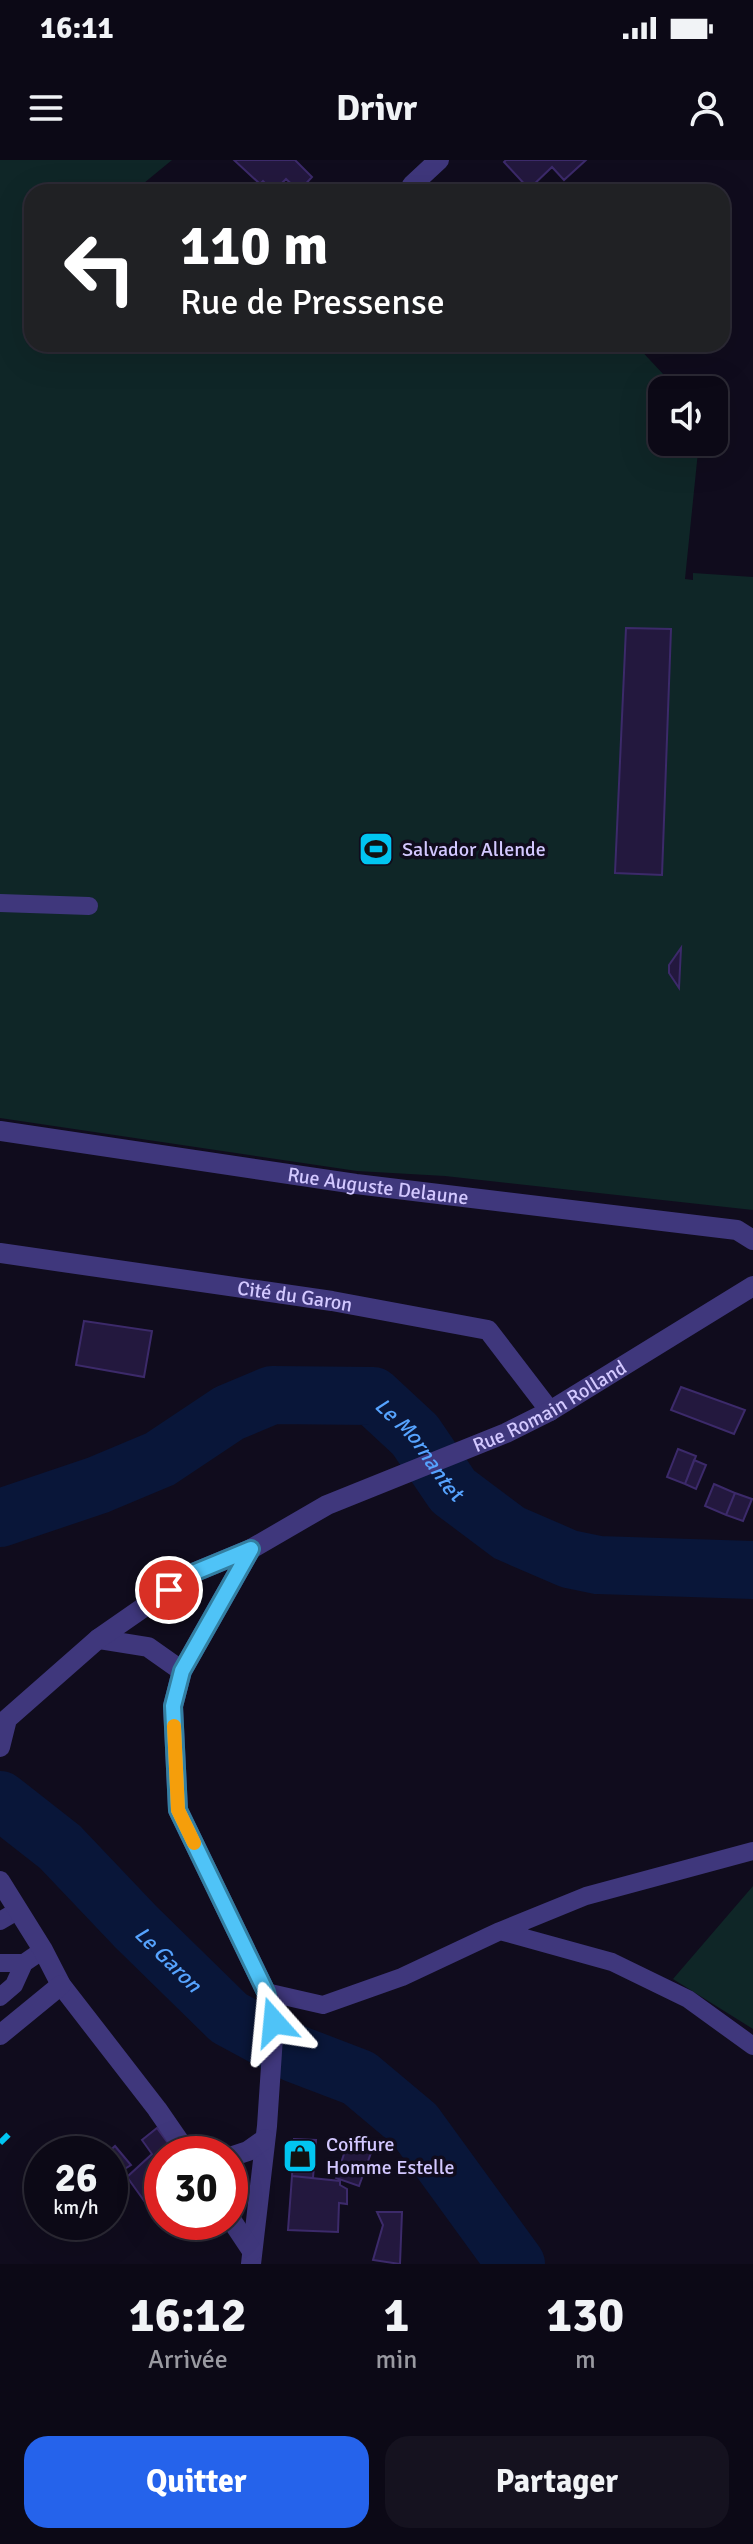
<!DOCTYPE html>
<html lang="fr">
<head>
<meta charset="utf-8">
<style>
  :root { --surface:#0c0916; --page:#15121f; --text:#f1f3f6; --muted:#9a9aa1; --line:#2c2a35; --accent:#2563eb }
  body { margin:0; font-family:Signika,sans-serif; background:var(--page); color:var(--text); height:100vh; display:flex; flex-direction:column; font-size:30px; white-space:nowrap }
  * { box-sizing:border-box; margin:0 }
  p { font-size:26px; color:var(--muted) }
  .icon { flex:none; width:44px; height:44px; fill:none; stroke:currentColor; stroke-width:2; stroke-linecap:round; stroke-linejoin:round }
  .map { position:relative; height:2104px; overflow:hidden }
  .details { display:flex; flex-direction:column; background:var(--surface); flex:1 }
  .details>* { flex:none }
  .top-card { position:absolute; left:24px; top:24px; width:706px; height:168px; border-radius:24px; box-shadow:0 8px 32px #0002,0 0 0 2px var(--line); background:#202124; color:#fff; overflow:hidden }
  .fabs { position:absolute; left:648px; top:216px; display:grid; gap:16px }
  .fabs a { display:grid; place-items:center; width:80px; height:80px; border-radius:16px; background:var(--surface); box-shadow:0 8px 32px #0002,0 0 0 2px var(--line); font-size:40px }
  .speed { position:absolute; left:24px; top:1976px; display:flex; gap:16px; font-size:40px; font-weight:700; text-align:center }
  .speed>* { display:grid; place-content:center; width:104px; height:104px; border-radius:50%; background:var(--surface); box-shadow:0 8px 32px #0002,0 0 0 2px var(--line); line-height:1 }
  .speed small { font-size:20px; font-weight:400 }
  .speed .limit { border:12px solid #d22; background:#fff; color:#111 }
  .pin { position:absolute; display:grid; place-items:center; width:68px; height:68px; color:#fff; margin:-34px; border:4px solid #fff; border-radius:50%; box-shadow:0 2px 8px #0007 }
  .me { position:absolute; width:88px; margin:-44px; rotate:342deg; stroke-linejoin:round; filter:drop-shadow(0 0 6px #0008) }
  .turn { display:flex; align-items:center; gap:28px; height:168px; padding:0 24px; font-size:36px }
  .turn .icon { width:104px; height:104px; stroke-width:2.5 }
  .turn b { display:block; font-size:56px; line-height:68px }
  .eta { display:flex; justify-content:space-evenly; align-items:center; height:136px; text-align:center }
  .eta b { font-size:48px; font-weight:700; line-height:56px }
  .action { display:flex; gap:16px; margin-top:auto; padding:16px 24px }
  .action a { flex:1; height:92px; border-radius:24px; background:var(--accent); color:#fff; font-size:32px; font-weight:700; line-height:92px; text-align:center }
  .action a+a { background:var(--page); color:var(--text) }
  .status { display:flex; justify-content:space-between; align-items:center; height:56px; padding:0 40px; background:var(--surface); direction:ltr }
  .status svg { height:22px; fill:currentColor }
  header { display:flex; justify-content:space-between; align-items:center; height:104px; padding:0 24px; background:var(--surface); font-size:36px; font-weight:700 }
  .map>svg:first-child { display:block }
</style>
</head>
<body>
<div class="status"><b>16:11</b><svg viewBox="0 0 49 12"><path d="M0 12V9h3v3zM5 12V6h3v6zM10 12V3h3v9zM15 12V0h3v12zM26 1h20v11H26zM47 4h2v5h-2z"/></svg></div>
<header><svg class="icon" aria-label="menu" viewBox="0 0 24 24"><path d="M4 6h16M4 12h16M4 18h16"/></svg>Drivr<svg class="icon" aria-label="person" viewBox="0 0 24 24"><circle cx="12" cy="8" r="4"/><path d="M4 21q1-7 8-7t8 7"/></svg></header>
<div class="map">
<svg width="753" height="2104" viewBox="0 0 753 2104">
  <rect width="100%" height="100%" fill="#100c1d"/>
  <path fill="#0f2627" d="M0,0H172L144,23L138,32H32V184H635L678,230H662V282H699L685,419L693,420V413L753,417V1050L445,1016L357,1011L0,958Z
    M753,1726V1869L673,1819Z"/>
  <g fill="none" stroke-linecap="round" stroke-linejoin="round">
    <g stroke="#091639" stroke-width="58">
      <path id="s1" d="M0,1358L98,1325L160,1299L229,1253L272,1235L373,1236L415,1275L453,1331L509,1373L569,1399L598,1405L753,1410"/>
      <path id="s2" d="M0,1640L60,1687L136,1767L229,1858L296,1894L359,1918L415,1965L516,2104"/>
    </g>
  </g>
  <path fill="#23183e" stroke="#3c2a6a" stroke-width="2" d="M234,0H295L312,17L299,31L286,19L273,32L263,21L260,24Z
    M506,0H586L564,20L552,7L529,29L504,2Z
    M626,468L671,469L662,715L615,713Z
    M681,788L679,828L669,813V805Z
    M84,1161L152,1171L144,1217L76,1205Z
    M681,1227L745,1250L734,1274L671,1250Z
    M678,1289L696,1296L685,1324L667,1317Z
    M694,1300L706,1305L696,1329L685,1324Z
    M714,1324L735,1333L726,1355L705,1346Z
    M735,1333L752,1339L743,1361L726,1355Z
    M157,1968L176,1994H162V2026L145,2042L127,2017L152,1994L142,1980Z
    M294,1979L316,1980L313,2018L292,2016Z
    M348,1982L372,1990L359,2026L336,2018Z
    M115,1986L131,2005L110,2018V1994H106Z
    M292,2016L340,2021V2025L347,2029V2044L339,2043L338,2072L288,2070Z
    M377,2052H402L400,2104L373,2100L383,2065Z"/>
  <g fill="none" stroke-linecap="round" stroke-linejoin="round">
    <path stroke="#3f377c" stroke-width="18" d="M0,743L89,746
      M0,1761L17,1751
      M500,1771L612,1802L688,1839L753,1886
      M0,1803H24
      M266,1832L323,1845L402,1817L500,1771L586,1736L753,1691
      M0,1837L14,1825L24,1803L43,1790"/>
    <g stroke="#3f377c" stroke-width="20">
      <path d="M412,25L439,0"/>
      <path id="s3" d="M0,971L356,1024L737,1070L753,1080"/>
      <path id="s4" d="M0,1093L332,1141L488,1170L550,1251"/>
      <path d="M251,1389L182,1511L173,1546L178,1650L266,1832L274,1862L267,1966L251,2104"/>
      <path d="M98,1479L148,1487L182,1511"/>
      <path id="s5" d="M0,1587L7,1559L98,1479L193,1413L251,1389L327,1345L506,1273L550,1251L753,1126"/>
      <path d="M0,1721L43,1790L61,1825L157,1949L188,1994"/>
      <path d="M0,1875L61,1825"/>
      <path d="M230,1997L248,1991L265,1979"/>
      <path d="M230,2058L252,2091"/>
    </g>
    <path stroke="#01c5f1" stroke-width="6" stroke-dasharray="12 10" stroke-linecap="butt" d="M0,1983L15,1968"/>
  </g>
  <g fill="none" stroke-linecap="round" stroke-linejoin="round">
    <g stroke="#337fa1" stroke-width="20">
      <path id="route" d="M169,1430L193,1413L251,1389L182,1511L173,1546L178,1650L266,1832L274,1862"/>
    </g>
    <use href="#route" stroke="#4fc3f7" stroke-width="14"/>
    <path stroke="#f59e0b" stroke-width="14" d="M174,1566L178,1650L194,1683"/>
  </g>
  <defs>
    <g id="stadium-square" transform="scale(1.8)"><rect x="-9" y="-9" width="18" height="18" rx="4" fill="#01c5f1" stroke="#100c1d"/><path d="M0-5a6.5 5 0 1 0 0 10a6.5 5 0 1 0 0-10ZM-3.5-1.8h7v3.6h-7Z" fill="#111"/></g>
    <g id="shop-square" transform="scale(1.8)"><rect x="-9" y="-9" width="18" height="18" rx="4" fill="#01c5f1" stroke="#100c1d"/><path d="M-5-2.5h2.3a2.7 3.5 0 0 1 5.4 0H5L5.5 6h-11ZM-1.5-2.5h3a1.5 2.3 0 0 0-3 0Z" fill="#111"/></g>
  </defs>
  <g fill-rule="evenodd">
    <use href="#stadium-square" x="376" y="689"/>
    <use href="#shop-square" x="300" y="1996"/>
  </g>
  <g text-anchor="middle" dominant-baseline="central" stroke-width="7" stroke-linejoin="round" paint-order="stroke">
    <g font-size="20" fill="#d3c8ff" stroke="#100c1d" text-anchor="start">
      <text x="402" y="689">Salvador Allende</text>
      <text x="326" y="1984">Coiffure<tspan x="326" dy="23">Homme Estelle</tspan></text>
    </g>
    <g font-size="20" fill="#d3c8ff" stroke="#100c1d">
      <text stroke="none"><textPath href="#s3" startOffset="382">Rue Auguste Delaune</textPath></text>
      <text stroke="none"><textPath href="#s4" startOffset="298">Cité du Garon</textPath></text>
      <text stroke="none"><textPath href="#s5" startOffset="660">Rue Romain Rolland</textPath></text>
    </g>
    <g font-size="22" font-style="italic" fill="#56a3fe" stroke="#100c1d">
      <text stroke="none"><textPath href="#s1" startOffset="472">Le Mornantet</textPath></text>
      <text stroke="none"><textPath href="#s2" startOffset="232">Le Garon</textPath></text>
    </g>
  </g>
</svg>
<div class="fabs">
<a><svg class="icon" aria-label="sound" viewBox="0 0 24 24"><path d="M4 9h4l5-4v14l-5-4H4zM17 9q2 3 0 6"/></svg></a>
</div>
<div class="speed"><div>26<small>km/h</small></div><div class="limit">30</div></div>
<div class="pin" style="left:169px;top:1430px;background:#d93025"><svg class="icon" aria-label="arrive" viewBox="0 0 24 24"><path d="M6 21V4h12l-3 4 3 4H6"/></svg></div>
<svg class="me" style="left:274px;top:1862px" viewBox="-20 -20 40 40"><path d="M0-17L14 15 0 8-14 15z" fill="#4fc3f7" stroke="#fff" stroke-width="4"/></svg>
<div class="top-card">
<div class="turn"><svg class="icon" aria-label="left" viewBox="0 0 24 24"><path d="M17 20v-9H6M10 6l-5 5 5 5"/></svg><div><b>110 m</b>Rue de Pressense</div></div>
</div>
</div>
<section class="details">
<div class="eta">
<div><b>16:12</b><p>Arrivée</p></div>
<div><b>1</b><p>min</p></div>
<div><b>130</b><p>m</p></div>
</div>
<div class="action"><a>Quitter</a><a>Partager</a></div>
</section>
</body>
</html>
